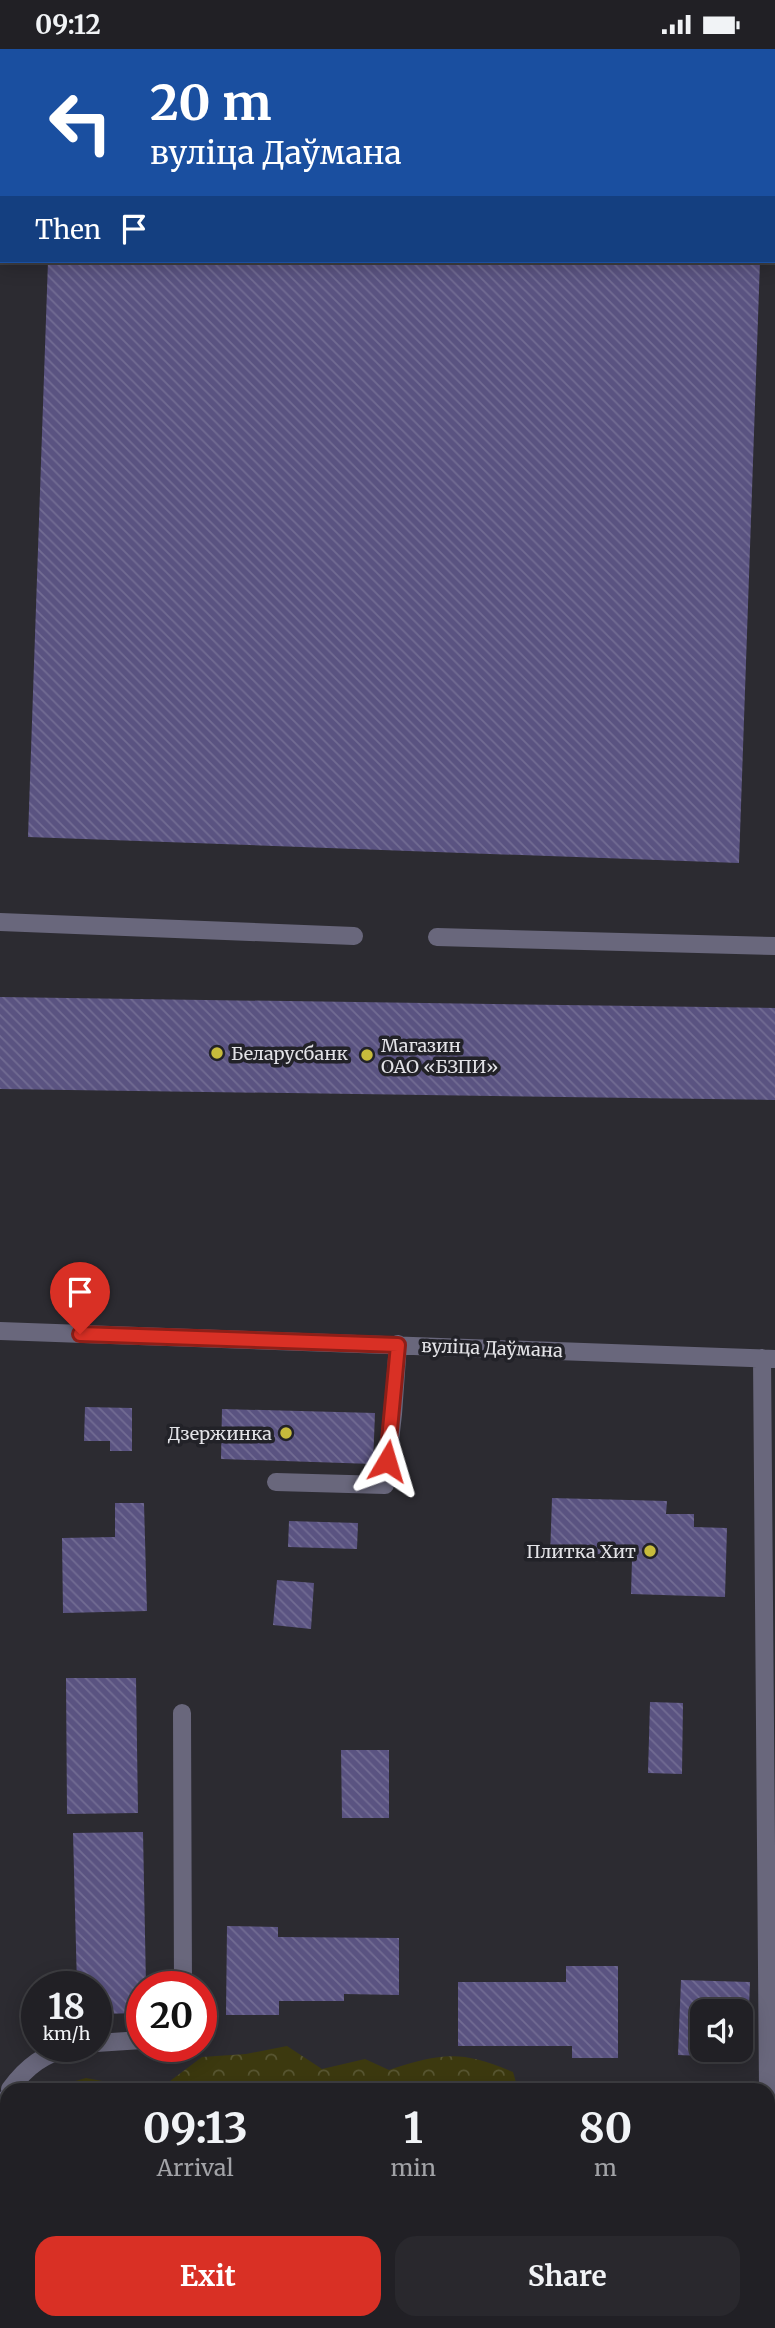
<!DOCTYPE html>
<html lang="en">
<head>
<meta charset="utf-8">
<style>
  :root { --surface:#212025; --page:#29282d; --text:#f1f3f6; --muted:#a2a3a7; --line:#3e3e42; --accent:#d93025 }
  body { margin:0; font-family:Merriweather,serif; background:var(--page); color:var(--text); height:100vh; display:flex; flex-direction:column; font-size:26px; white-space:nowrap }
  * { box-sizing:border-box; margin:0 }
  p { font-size:23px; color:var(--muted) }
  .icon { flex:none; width:38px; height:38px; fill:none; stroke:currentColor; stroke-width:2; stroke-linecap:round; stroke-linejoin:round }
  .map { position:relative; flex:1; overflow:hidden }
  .sheet { position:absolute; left:0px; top:2034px; width:775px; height:247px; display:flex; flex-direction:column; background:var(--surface); border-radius:21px 21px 0 0; box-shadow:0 4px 18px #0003,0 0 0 2px var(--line) }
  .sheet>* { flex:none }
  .guide { position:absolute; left:0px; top:0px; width:775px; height:214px; box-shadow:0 4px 18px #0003,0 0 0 2px var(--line); background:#1a4fa0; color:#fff; overflow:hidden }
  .controls { position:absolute; left:690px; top:1950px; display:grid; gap:14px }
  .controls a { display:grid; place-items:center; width:63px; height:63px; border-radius:14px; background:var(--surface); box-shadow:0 4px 18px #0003,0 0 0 2px var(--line); font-size:35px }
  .speed { position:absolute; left:21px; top:1922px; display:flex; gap:14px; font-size:35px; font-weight:700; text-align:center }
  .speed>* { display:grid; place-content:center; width:91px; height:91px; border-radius:50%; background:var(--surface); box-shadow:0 4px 18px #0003,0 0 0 2px var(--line); line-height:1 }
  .speed small { font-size:18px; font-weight:400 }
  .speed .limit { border:10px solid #d22; background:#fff; color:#111 }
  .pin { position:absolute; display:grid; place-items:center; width:60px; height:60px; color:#fff; margin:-72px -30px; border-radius:50% 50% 50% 0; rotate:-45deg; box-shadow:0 0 7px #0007 }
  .pin .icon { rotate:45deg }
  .me { position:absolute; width:77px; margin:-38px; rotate:7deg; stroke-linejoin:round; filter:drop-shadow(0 0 5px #0008) }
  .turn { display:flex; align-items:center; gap:24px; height:147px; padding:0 35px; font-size:32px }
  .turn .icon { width:91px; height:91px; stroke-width:2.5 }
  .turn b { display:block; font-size:49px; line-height:60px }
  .then { display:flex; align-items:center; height:66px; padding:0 35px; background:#0003; gap:14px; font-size:26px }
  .eta { display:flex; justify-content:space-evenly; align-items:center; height:119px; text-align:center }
  .eta b { font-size:42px; font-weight:700; line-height:49px }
  .primary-button { display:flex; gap:14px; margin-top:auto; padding:14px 35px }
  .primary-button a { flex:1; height:80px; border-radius:21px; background:var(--accent); color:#fff; font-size:28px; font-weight:700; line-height:80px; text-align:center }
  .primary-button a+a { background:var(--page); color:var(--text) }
  .status { display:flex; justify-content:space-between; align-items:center; height:49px; padding:0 35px; background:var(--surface); direction:ltr }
  .status svg { height:19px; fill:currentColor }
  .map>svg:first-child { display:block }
</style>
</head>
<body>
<div class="status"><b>09:12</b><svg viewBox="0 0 49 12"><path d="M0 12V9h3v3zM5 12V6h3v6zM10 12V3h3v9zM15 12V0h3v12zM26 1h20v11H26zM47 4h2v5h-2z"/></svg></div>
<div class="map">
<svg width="775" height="2279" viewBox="0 0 775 2279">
  <defs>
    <pattern id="forest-crowns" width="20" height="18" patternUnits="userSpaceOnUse" patternTransform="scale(1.75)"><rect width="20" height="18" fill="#3c390f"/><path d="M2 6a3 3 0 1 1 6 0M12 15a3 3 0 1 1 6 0" fill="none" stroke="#585632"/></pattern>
    <pattern id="building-back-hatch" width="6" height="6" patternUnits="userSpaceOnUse" patternTransform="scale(1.75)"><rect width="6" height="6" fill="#5a5381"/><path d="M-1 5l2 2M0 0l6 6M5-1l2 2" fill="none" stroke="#726c93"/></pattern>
  </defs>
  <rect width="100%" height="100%" fill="#2c2b31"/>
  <path fill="url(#forest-crowns)" d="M287,1997L322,2020L365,2010L389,2021C442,2004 461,2001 513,2023L518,2040H170L166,2035L202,2008L246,2005Z
    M86,2029L129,2037L131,2040H47Z"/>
  <path fill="url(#building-back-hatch)" fill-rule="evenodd" d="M48,212H760L739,814L28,788Z
    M0,948L775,959V1051L0,1040Z
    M85,1358L132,1359V1402H110V1392H84Z
    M222,1360L375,1364L373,1415L221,1410Z
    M552,1449L667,1452L666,1465H694V1478L727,1479L725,1548L631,1545L632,1511L550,1508Z
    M115,1454H144L147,1562L63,1564L62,1489L115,1488Z
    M289,1472L358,1474L357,1500L288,1498Z
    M277,1531L314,1534L311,1580L273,1576Z
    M66,1629H136L138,1764L67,1765Z
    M650,1653L683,1654L682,1725L648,1724Z
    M341,1701H389V1769H342Z
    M143,1783L146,1937H142V1964L96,1965V1937H77L73,1784Z
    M227,1877L278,1878V1888L399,1889V1946L344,1945V1952H279V1966H226Z
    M566,1917H618V2009H572V1997H458V1933H566Z
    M681,1931L750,1933L747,2009L678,2006ZM702,1962H740V2000H702Z"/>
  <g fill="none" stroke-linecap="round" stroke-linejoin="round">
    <path stroke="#8b8b90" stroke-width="4.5" stroke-dasharray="5 3.5" stroke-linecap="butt" d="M768,2203L775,2204"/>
    <path stroke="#69677c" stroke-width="18" d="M0,873L354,887
      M437,888L775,897
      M0,1282L775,1310
      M762,1309L768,2040
      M276,1433L385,1436L393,1365L398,1295
      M182,1664L183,1937
      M96,1994L142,1991
      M10,2040C27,2017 44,2005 72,1997
      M768,2065L769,2124
      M0,2068L7,2049"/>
    <path stroke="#a6a0cb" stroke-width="18" d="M744,2279H775"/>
  </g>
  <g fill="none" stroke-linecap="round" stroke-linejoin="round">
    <g stroke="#8d1f18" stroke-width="18">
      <path id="route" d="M80,1285L398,1296L387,1412"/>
    </g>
    <use href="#route" stroke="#d93025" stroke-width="12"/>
  </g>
  <g fill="#c7bb3c" stroke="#222228" stroke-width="2.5">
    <circle cx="217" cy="1004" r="7"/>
    <circle cx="367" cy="1006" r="7"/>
    <circle cx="286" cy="1384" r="7"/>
    <circle cx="650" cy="1502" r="7"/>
  </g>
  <g text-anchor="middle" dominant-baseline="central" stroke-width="7" stroke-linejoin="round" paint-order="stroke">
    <g font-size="18" fill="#e3e3e7" stroke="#222228" text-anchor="start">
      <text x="381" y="996">Магазин<tspan x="381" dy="21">ОАО «БЗПИ»</tspan></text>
      <text x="231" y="1004">Беларусбанк</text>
      <text x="272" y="1384" text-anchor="end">Дзержинка</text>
      <text x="636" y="1502" text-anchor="end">Плитка Хит</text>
    </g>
    <g font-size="18" fill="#e3e3e7" stroke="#222228">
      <text transform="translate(492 1299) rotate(2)">вуліца Даўмана</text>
    </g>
  </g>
</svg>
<div class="controls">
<a><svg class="icon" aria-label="sound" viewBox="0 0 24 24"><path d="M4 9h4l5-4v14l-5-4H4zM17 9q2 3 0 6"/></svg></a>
</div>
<div class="speed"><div>18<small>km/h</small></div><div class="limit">20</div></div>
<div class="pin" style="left:80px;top:1285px;background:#d93025"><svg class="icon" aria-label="arrive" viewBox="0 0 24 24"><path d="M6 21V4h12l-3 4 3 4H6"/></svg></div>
<svg class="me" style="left:387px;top:1412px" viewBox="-20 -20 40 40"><path d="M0-17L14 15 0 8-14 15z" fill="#d93025" stroke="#fff" stroke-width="4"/></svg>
<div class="guide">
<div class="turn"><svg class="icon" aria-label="left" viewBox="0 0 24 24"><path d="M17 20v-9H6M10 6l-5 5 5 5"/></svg><div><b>20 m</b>вуліца Даўмана</div></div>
<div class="then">Then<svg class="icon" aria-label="arrive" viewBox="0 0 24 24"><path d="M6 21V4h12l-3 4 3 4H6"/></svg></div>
</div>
<section class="sheet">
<div class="eta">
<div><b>09:13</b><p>Arrival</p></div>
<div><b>1</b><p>min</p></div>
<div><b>80</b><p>m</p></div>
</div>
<div class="primary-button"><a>Exit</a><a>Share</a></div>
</section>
</div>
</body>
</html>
